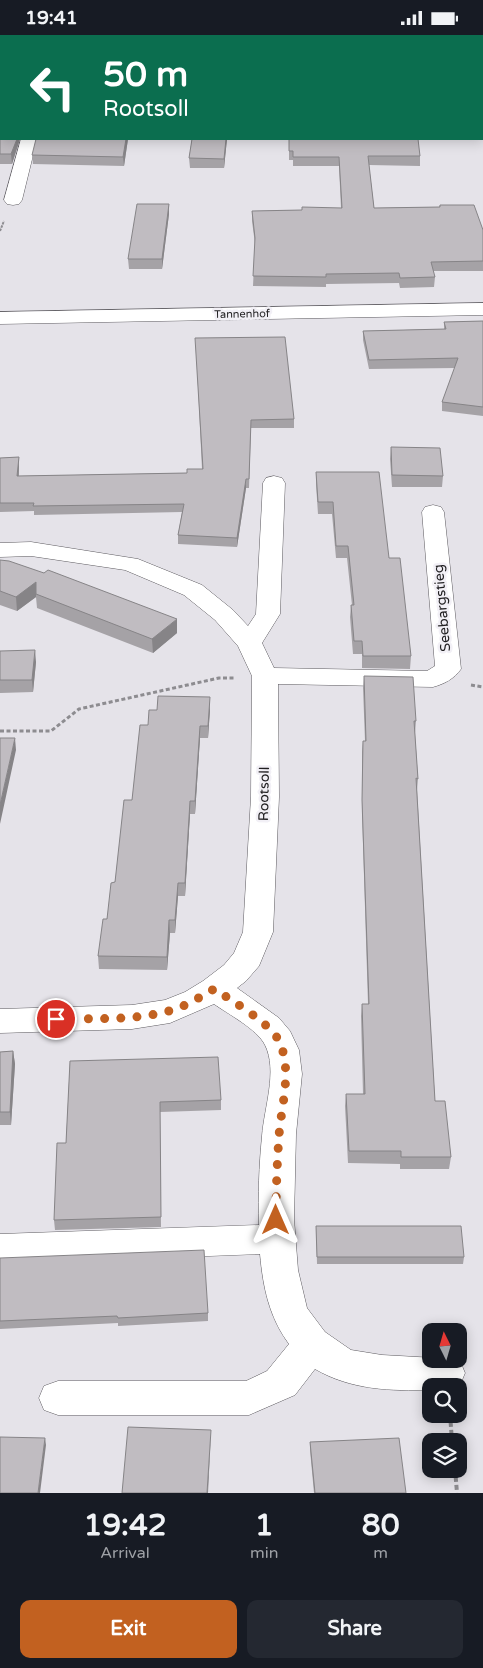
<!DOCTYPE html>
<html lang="en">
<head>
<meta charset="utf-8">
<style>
  :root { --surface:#171b24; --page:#242831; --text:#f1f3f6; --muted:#9ea1a6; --accent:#c26120 }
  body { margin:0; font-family:"Varela Round",sans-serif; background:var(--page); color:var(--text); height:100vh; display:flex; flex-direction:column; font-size:19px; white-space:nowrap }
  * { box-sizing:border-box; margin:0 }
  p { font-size:16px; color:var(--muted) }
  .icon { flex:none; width:28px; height:28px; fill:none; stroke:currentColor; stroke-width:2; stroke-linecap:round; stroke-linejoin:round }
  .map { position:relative; height:1458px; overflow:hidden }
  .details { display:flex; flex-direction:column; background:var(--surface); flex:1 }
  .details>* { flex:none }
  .hud { position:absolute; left:0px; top:0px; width:484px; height:105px; box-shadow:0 2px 12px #0003; background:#0b6e4f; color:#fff; overflow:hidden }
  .needle { width:32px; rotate:355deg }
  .tools { position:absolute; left:422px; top:1288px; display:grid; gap:10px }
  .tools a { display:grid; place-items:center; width:45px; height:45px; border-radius:10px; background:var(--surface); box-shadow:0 2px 12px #0003; font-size:25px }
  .pin { position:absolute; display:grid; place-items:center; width:42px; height:42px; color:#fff; margin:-21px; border:2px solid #fff; border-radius:50%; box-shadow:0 1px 5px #0007 }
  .me { position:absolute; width:55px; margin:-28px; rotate:0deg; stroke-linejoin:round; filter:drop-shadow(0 0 4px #0008) }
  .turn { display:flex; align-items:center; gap:18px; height:105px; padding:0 20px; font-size:22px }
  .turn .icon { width:65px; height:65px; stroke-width:2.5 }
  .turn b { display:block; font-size:35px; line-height:42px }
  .eta { display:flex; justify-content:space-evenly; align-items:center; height:85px; text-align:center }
  .eta b { font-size:30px; font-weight:700; line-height:35px }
  .cta { display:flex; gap:10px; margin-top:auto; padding:10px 20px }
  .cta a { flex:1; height:58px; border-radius:10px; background:var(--accent); color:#fff; font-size:20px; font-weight:700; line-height:58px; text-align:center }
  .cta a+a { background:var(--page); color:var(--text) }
  .status { display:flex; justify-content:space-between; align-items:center; height:35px; padding:0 25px; background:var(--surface); direction:ltr }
  .status svg { height:14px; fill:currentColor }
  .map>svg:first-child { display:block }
</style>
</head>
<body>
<div class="status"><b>19:41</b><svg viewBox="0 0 49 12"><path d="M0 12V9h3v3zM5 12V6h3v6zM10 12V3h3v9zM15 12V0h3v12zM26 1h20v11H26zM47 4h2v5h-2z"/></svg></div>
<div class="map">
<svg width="483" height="1458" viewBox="0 0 483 1458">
  <rect width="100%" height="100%" fill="#e5e3e9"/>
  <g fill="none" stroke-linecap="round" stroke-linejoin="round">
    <g stroke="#5d5b60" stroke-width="1">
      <path id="minor" d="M47,0H61V1H47Z
        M0,58H1V68H0Z
        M21,104H37L22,165L19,169L13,170L7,169L4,165Z
        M483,268V280L0,289V277Z
        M274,441L282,443L285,448L280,579L262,608L274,633L427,636L435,631L422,477L425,472L433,470L441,472L444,477L461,634C454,644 444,649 433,652L278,649L279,762L273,897L259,931L246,946L237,953L279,983L290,996L299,1015L302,1039L296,1099L294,1184L298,1235L307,1273L325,1297L351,1315L382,1320L453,1324L460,1326L465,1338L460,1350L456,1351H431V1355C391,1356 351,1355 315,1334L295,1360L249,1380H58L44,1375L39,1363L44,1351L58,1346H246L267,1336L289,1309C269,1282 263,1252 260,1219L0,1229V1199L259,1190C258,1160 259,1131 262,1101C264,1073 278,1036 265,1010C257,994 228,979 214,969L170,988L132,994L0,998V974L132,970L165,965L185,957L203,946L224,930L234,918L243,897L251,762L252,641L238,611L215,585L184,560L125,535L31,521L0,522V508L31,507L138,524L202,550L233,575L248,591L256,579L263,448L266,443Z"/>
    </g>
    <path stroke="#8d8c90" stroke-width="2" stroke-dasharray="2.5 1" stroke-linecap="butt" d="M0,196L4,186"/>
    <path stroke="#8d8c90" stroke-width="3" stroke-dasharray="4 2.5" stroke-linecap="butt" d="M471,650L483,652
      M0,696H51L79,674L219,643H234"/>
    <path stroke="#8d8c90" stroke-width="4" stroke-dasharray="5 3" stroke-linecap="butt" d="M450,1379L452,1406
      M455,1434L457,1458"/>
    <use href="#minor" fill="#fff" fill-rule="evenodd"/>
  </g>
  <path fill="#a5a2a6" d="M0,71L1,104H20L12,129H0Z
    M128,104L124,131L33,129L32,120Z
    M192,104H227L224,133H190L189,123Z
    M289,104L420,121V131L369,130L374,173L439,172L440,170L483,195V236H433L435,242L434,252L400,253L399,248L326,249V252L253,251L255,209L252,186V176L302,175L341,173L339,131H293V125H289Z
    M169,169V179L162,234H129L128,224Z
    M483,286V381L442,376V367L455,333L369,334L363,305V296L444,294V287Z
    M196,311L294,384V393H251L249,453H246L237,512L178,509V500L182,477L34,480V476L0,477V423L19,422V441L187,438L202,434Z
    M391,412L443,441L442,452H392L390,424Z
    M316,437L389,523L411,621L410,634L362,633V619H353L350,582L351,570H352L347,523H336L332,479H318L316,449Z
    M0,525L177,598L153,618L37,573L36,562L17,576L0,570Z
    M0,616L36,627L33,657L0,658Z
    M364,641L416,686L415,698L418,744L417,755L435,1066L451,1122L449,1134H400V1129L348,1128L345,1071L346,1059H363L361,981L362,969H368L362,777V717L363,706H365L363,653Z
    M210,674L208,703H200L195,779H190L185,861H178L175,898H170L167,935L99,934L98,921L107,884L148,690Z
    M13,1016L15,1029L11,1090H0V1017Z
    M70,1026L221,1065V1075L160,1077L161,1192L55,1195L54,1185L66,1108Z
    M316,1191L464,1222L463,1229H317Z
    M0,1223L208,1278V1286L118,1291V1288L0,1294Z
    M310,1407L406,1458H314L310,1415Z"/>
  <path fill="#868487" d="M17,104H20L12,129L11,119Z
    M126,104H128L124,131L123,122Z
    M226,104H227L224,133V124Z
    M169,169V179L162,234V224Z
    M19,422V431L18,449L17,441Z
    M246,444V453L237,512V503Z
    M36,547V562L17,576L16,562Z
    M177,584V598L153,618L152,604Z
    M35,615L36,627L33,657L32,645Z
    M210,662V674L208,703V691Z
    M200,691V703L195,779V766Z
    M15,703L16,715L0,789V770Z
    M190,766V779L185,861V848Z
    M178,848V861L175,898V885Z
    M169,885L170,898L167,935V922Z
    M13,1016L15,1029L11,1090L10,1077Z
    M211,1395L208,1458H207Z
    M45,1403L46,1410L40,1458H38Z"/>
  <path fill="#c0bcc1" stroke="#868487" d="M78,0H99L117,1H77Z
    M117,0H483V55L482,1H117Z
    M0,33H1V49L0,48Z
    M482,67H483V86H482Z
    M0,71H1V104H17L11,119H0Z
    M36,104H126L123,122L32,120Z
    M192,104H226L224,124L189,123Z
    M289,104H418L420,121H368L374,173L440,172V170H474L483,195V226L431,227L435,242L400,243L399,238L326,239V242L253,241L255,203L252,176L302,175V172L342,173L339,122H293V116H289Z
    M137,169H169L162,224H128Z
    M483,286V372L442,367L458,323L369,325L363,296L446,294L444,287Z
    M285,302L294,384L251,385L249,444H246L237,503L178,500L184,469L33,471L34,468H0V423L19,422L17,441L187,438V434H203L195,303Z
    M391,412L440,413L443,441L392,440Z
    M316,437H379L389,523H400L411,621H363L362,606H354L351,570H354L348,511H336L333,467H318Z
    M0,525L9,526L44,538L48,535L177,584L152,604L36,559V547L16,562L0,556Z
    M35,615L32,645H0V616Z
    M364,641L413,642L416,686H414L418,744L416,743L435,1066H445L451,1122H401V1116H349L346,1059H365L362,969H369L362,765L363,706H366Z
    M158,661L210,662L208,691H200L195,766H190L185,848H178L175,885H169L167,922L98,921L103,884H107L111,848L115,847L124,765H132L140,690H148L149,675H157Z
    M0,703H15L0,770Z
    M13,1016L10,1077H0V1017Z
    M218,1022L221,1065L160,1067L161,1182L54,1185L57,1108H66L70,1026Z
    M316,1191H461L464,1222H317Z
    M204,1215L208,1278L118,1283L117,1281L0,1286V1223Z
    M128,1392L211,1395L207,1458H122Z
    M0,1402L45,1403L38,1458H0Z
    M399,1403L406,1458H315L310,1407Z"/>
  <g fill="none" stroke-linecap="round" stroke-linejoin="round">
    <path stroke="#c26120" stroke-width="9" stroke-dasharray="0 16.2" d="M56,984C94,983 133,986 169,976C185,972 200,962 214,954C231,965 270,988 279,1006C293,1035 281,1071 279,1101C277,1129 276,1157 276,1185"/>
  </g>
  <g text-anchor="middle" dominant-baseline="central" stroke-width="5" stroke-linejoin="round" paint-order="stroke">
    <g font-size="11" fill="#201f21" stroke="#f2f0f6">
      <text transform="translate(242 279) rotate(-1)">Tannenhof</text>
    </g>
    <g font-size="14" fill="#201f21" stroke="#f2f0f6">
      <text transform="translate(442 573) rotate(-95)">Seebargstieg</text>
      <text transform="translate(264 759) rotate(-89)">Rootsoll</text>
    </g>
  </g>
</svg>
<div class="tools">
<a><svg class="needle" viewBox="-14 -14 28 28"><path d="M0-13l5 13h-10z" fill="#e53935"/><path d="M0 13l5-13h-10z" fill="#9ea1a6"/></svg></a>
<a><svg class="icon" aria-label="search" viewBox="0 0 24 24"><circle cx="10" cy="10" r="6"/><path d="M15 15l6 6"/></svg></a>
<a><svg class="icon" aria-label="layers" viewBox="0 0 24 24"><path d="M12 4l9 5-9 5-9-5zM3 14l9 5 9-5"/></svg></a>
</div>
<div class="pin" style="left:56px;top:984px;background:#d93025"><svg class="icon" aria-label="arrive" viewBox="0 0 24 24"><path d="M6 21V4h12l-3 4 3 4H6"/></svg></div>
<svg class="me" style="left:276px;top:1185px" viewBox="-20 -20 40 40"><path d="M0-17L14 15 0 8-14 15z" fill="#c26120" stroke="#fff" stroke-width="4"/></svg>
<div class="hud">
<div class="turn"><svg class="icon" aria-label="left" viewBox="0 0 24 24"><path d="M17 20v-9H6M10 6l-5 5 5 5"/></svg><div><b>50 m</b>Rootsoll</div></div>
</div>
</div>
<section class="details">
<div class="eta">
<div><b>19:42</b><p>Arrival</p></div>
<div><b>1</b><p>min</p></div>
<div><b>80</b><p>m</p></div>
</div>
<div class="cta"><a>Exit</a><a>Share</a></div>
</section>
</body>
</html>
